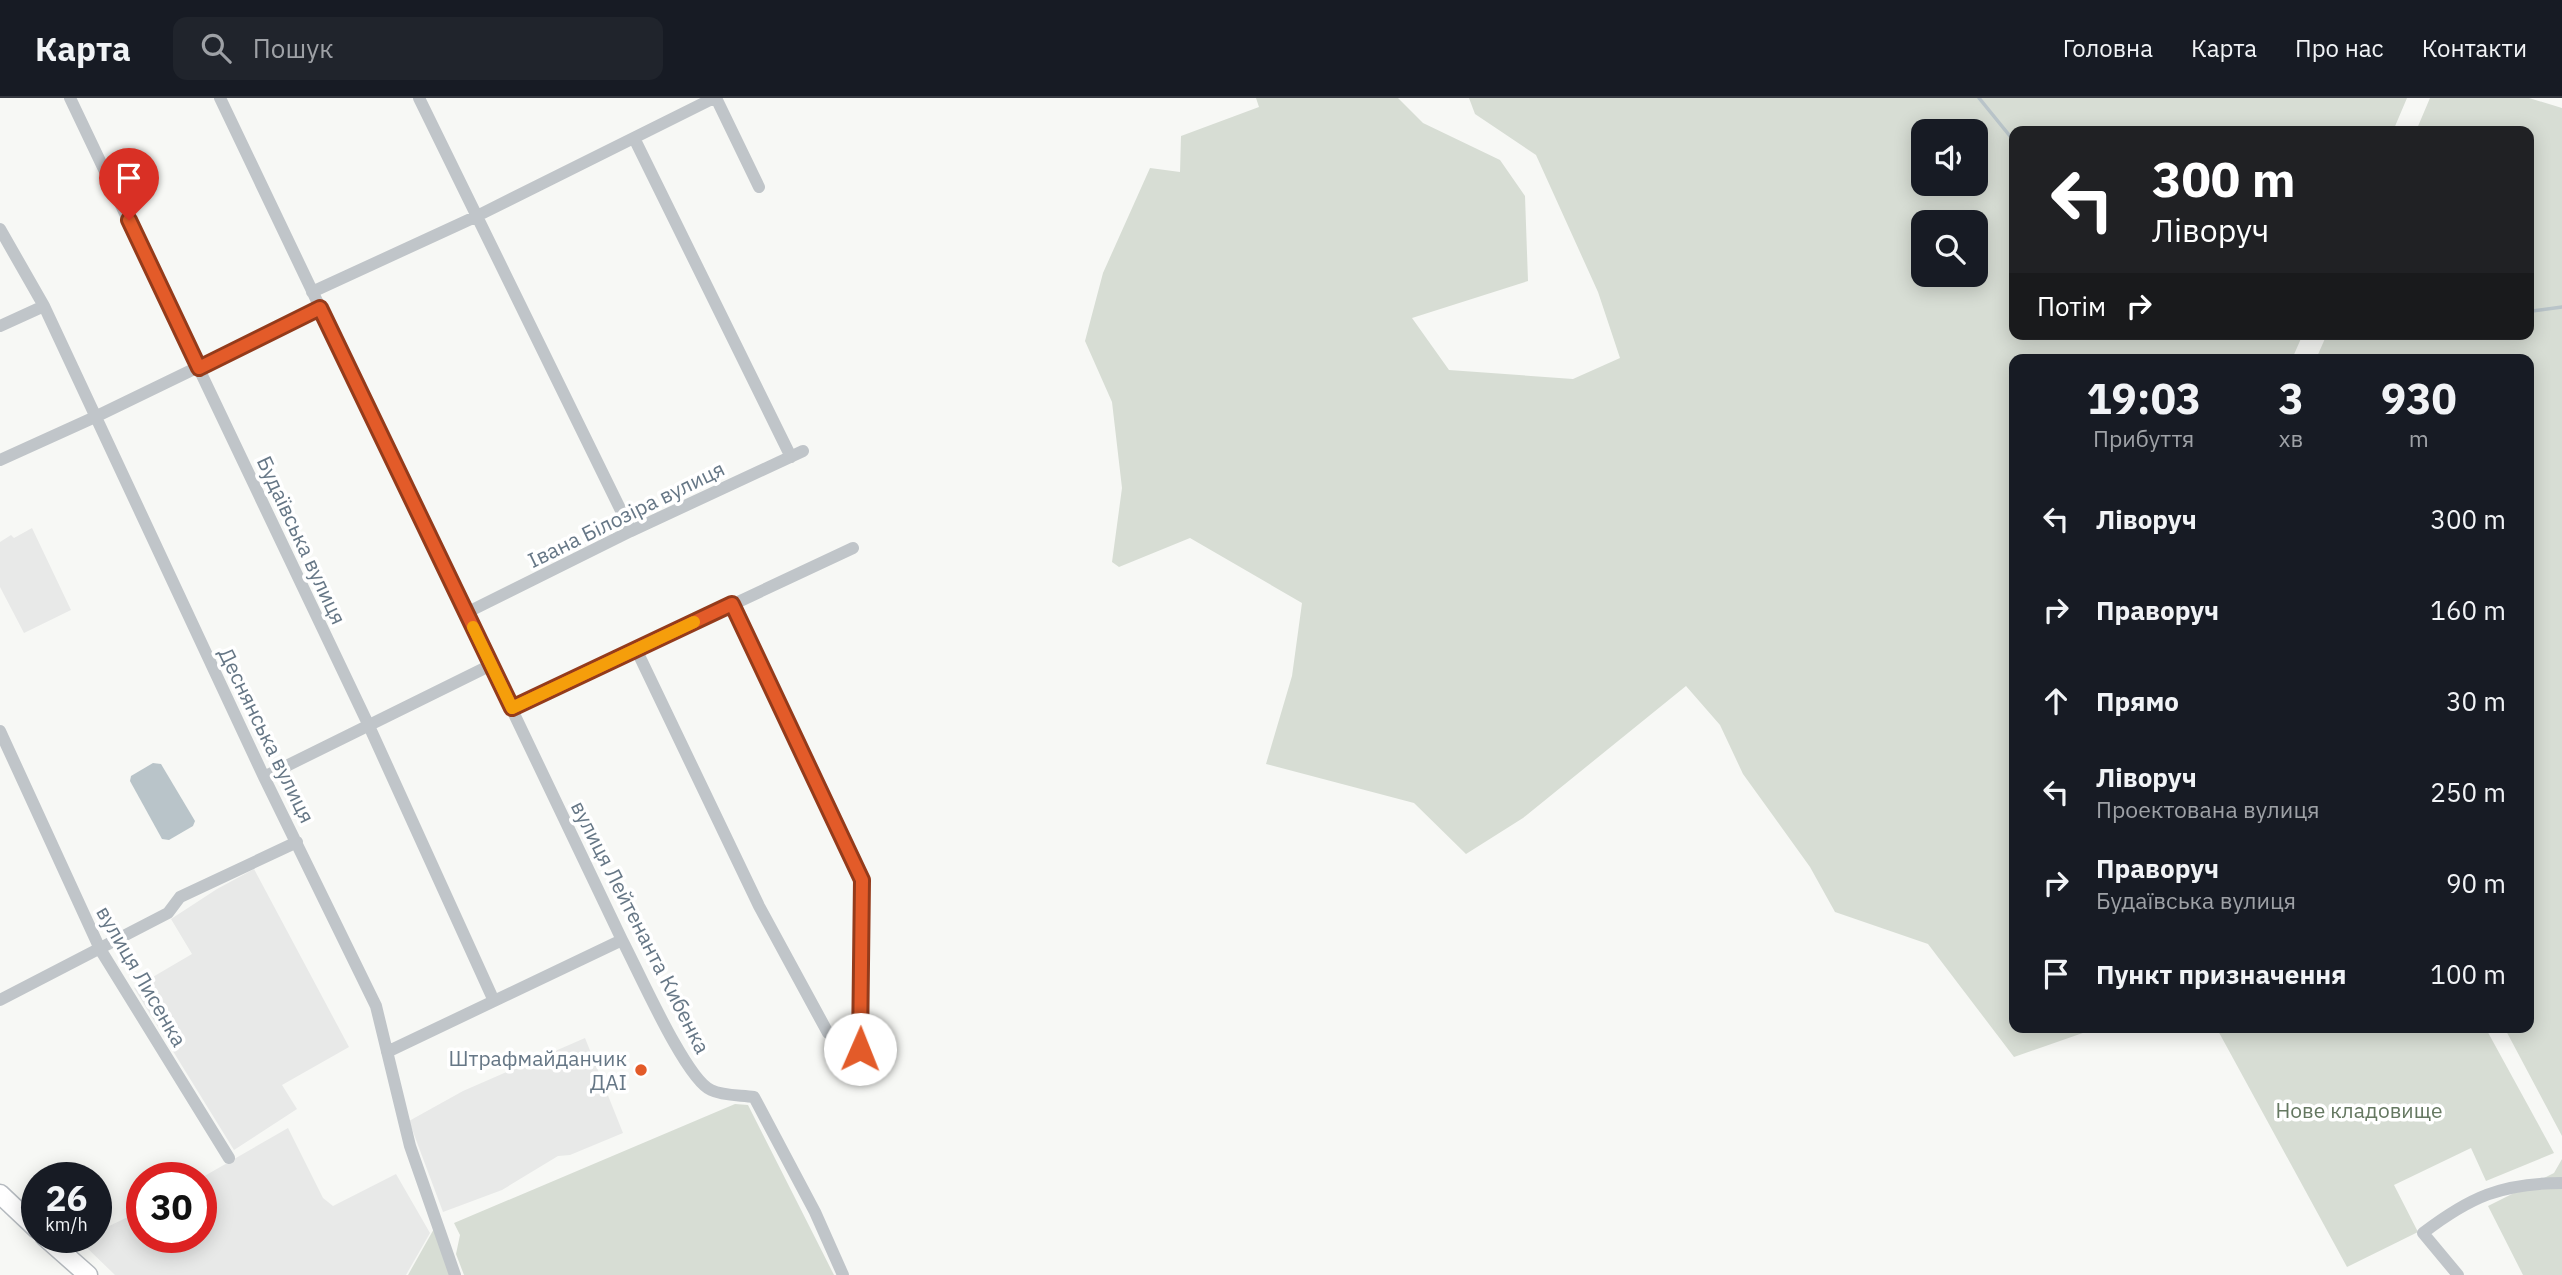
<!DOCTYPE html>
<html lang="uk">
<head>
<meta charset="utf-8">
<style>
  :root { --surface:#171b24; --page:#20242c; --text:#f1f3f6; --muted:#9ea1a6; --line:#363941 }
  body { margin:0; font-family:"IBM Plex Sans",sans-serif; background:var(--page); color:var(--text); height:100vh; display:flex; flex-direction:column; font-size:26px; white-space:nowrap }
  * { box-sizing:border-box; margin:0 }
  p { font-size:23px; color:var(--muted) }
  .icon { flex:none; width:38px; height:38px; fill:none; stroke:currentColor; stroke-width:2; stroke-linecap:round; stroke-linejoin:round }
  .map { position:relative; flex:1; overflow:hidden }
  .details { position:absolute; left:2009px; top:256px; width:525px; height:679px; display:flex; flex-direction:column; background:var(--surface); border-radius:14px; box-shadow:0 4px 18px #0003 }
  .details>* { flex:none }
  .guide { position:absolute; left:2009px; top:28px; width:525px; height:214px; border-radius:14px; box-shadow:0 4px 18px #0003; background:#202124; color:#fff; overflow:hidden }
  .tools { position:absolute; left:1911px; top:21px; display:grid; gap:14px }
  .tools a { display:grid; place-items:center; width:77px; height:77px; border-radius:14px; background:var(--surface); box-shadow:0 4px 18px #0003; font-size:35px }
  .speed { position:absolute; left:21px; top:1064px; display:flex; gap:14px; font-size:35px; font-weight:700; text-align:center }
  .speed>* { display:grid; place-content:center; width:91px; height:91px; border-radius:50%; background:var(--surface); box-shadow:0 4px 18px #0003; line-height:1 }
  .speed small { font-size:18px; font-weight:400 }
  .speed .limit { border:10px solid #d22; background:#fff; color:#111 }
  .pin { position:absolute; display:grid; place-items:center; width:60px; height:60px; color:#fff; margin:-72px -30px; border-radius:50% 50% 50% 0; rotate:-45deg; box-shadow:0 0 7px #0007 }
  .pin .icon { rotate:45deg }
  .me { position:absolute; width:77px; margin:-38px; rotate:1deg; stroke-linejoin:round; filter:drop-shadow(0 0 5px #0008) }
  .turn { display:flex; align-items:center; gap:24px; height:147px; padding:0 28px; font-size:32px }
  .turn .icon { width:91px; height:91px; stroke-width:2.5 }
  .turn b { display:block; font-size:49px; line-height:60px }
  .then { display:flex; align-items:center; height:66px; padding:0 28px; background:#0003; gap:14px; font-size:26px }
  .eta { display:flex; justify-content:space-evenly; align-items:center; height:119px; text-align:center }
  .eta b { font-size:42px; font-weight:700; line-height:49px }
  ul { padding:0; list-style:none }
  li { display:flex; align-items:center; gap:21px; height:91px; padding:0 28px }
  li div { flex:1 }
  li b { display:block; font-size:26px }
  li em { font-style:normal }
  header { display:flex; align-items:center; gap:42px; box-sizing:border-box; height:98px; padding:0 35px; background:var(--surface); border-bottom:2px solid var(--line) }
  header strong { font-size:33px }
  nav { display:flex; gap:38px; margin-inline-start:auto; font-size:24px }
  .search { width:490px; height:63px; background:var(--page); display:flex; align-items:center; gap:18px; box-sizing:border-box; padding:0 24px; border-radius:14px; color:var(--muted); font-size:26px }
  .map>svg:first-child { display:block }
</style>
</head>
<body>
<header>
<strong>Карта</strong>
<div class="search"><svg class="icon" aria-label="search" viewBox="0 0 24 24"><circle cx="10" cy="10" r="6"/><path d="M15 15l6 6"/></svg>Пошук</div>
<nav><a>Головна</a><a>Карта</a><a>Про нас</a><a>Контакти</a></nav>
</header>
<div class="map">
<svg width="2562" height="1177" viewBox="0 0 2562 1177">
  <rect width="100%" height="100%" fill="#f7f8f5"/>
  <path fill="#e8e9e8" d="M32,430L71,512L24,535L0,489V444L11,437L14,440Z
    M254,771L349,949L282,987L297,1011L234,1052L134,890L192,856L171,821L217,791Z
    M585,940L623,1035L570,1057L558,1058L502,1092L443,1114L409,1023L463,993Z
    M288,1030L323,1100L333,1108L396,1076L430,1135L406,1177H115L83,1146L91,1139H96L97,1134L142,1112V1139H201V1080Z"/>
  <path fill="#d7ddd4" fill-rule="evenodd" d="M1256,0H1398L1423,25L1500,62L1525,98L1528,183L1412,220L1449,272L1573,281L1620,260L1598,194L1536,57L1475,16L1469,0H2407L2393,33H2014V236H2303L2292,261H2014V929H2100L2014,959L1928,846L1835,814L1810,769L1743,676L1720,627L1686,588L1523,720L1466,756L1414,705L1266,666L1292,578L1302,505L1190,440L1119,469L1112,464L1122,390L1112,304L1085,243L1103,175L1150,70L1180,74L1181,38L1259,9ZM1976,33V86H1923V33ZM1976,124V177H1923V124Z
    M2430,0H2529L2562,10V1038L2504,929H2529V261H2316L2327,236H2529V33H2416Z
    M2216,929H2485L2554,1055L2486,1083L2471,1050L2394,1087L2418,1134L2347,1169Z
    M735,1006L748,1007L834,1177H464L456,1156L460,1137L454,1125Z
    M2562,1061V1177H2523L2488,1108L2554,1075Z
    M435,1129L454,1177H408Z"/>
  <path fill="#b9c4c9" d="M153,665L161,666L195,723L193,728L169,742L162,741L130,683L131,678Z"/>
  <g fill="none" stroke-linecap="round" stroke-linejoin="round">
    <path stroke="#b9c4c9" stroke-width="3.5" d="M1979,0L2014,43
      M2532,213L2562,209"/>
    <g stroke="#b5babf" stroke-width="21">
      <path id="secondary" d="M0,1096L37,1131
        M45,1139L88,1177"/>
    </g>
    <path stroke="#c0c5c9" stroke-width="12" d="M70,0L369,628L494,903
      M220,0L622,842C637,870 686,982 711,992C723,998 741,997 754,999L815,1114L843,1177
      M419,0L631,433
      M716,0L759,89
      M634,40L791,359
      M0,131L44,208L264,679L376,908L410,1048L455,1177
      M312,194L475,119L714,0
      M0,228L44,208
      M0,362L95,319L320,210
      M732,506L862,782L861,951
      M466,515L631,433L803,353
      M636,551L759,808L828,935
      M512,610L853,450
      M0,633L100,851L229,1060
      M264,679L491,567
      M0,902L168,815L180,799L297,744
      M387,954L622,842
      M2458,1177L2423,1135C2470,1099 2502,1085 2562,1085"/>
    <use href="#secondary" stroke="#fff" stroke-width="18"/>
  </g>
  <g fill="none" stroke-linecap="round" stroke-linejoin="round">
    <g stroke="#943b1b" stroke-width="18">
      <path id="route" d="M129,122L199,270L320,210L512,610L732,506L862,782L860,951"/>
    </g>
    <use href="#route" stroke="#e35b29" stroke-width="12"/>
    <path stroke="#f59e0b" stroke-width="12" d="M473,529L512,610L694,524"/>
  </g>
  <circle fill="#e35b29" stroke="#fff" stroke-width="2.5" cx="641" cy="972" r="7"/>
  <g text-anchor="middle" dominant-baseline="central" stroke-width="7" stroke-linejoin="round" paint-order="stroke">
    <g font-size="21" fill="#667786" stroke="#fff">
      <text transform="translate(626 416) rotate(-26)">Івана Білозіра вулиця</text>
      <text transform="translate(302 442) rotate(65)">Будаївська вулиця</text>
      <text transform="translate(267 637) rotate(64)">Деснянська вулиця</text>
      <text transform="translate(641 829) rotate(63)">вулиця Лейтенанта Кибенка</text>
      <text transform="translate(142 878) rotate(60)">вулиця Лисенка</text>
    </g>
    <g font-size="21" fill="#667786" stroke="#fff" text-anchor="end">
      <text x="627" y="960">Штрафмайданчик<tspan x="627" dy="24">ДАІ</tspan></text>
    </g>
    <g font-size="21" fill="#657861" stroke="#fff">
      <text x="2359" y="1012">Нове кладовище</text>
    </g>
  </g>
</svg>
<div class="tools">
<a><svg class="icon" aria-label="sound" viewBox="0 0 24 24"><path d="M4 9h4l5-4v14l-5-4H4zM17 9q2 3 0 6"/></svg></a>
<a><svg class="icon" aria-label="search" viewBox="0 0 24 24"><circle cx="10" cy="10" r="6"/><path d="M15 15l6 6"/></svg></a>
</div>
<div class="speed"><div>26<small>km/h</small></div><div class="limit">30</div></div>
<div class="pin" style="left:129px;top:122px;background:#d93025"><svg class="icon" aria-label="arrive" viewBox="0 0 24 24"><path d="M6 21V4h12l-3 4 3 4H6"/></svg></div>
<svg class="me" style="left:860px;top:951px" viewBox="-20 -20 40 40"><circle r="19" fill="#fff"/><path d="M0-13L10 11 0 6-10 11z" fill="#e35b29"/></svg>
<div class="guide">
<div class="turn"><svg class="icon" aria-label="left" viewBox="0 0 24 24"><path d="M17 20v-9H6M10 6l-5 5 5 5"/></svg><div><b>300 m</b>Ліворуч</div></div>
<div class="then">Потім<svg class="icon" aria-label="right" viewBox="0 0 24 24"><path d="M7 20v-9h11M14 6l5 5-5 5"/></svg></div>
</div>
<section class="details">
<div class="eta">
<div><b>19:03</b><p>Прибуття</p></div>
<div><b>3</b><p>хв</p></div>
<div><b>930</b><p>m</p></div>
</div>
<ul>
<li><svg class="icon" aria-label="left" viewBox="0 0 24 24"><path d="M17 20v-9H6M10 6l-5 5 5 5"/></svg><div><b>Ліворуч</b></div><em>300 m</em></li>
<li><svg class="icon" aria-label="right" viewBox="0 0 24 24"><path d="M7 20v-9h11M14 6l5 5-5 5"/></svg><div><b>Праворуч</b></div><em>160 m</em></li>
<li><svg class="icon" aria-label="ahead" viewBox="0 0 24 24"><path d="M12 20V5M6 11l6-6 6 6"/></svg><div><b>Прямо</b></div><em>30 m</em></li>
<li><svg class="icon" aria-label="left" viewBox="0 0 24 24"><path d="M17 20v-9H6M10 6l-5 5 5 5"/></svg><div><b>Ліворуч</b><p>Проектована вулиця</p></div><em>250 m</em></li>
<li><svg class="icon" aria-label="right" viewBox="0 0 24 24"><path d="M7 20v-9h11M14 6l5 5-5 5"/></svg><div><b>Праворуч</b><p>Будаївська вулиця</p></div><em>90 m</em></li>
<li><svg class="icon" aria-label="arrive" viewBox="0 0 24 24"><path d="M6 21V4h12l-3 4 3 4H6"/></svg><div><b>Пункт призначення</b></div><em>100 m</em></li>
</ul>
</section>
</div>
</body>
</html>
